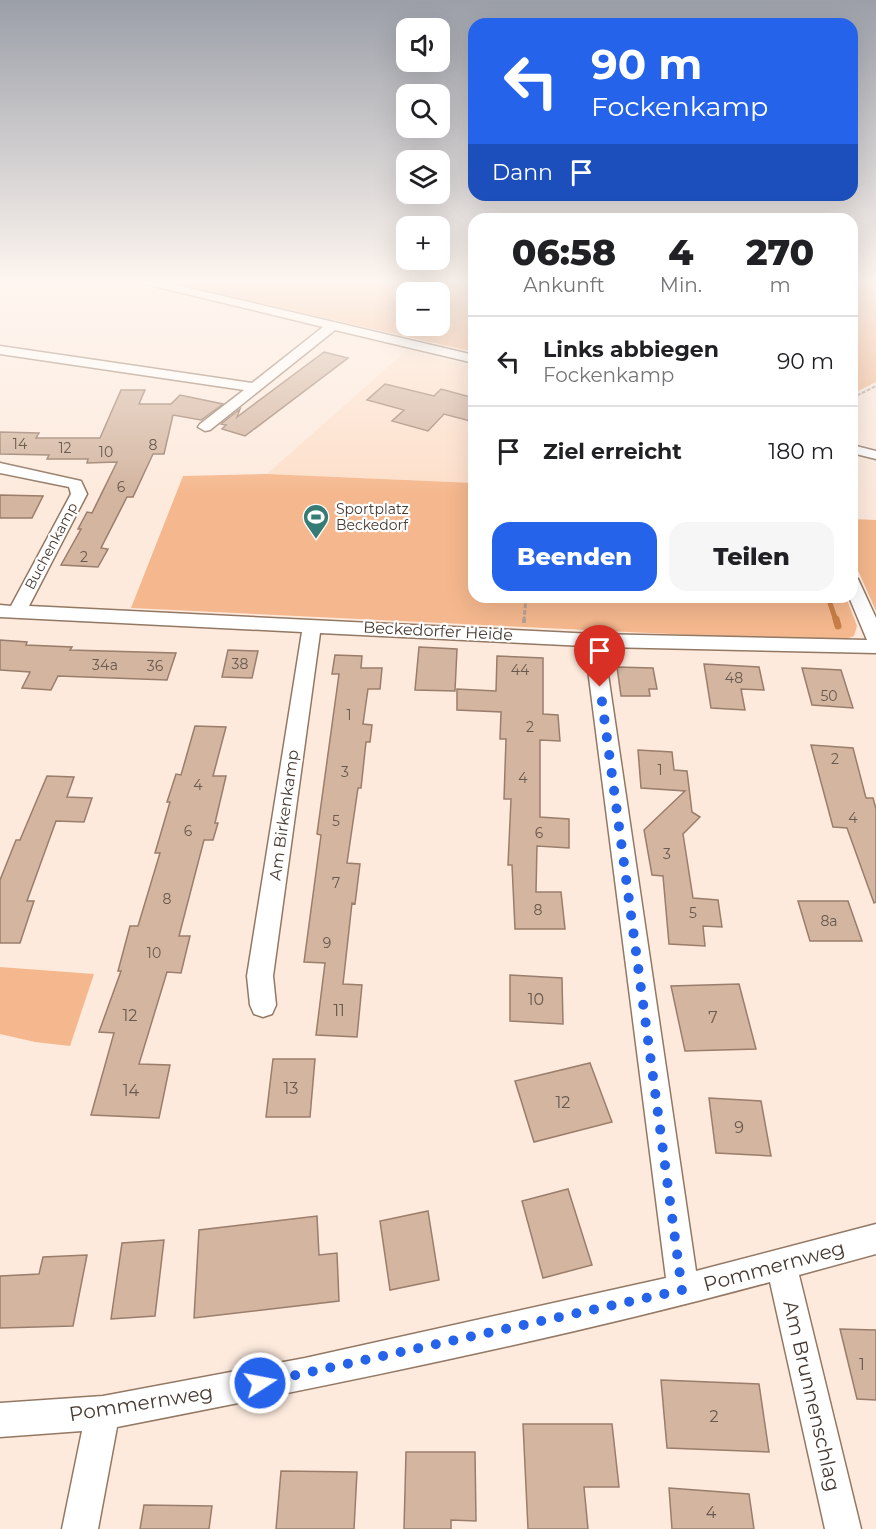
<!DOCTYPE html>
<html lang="de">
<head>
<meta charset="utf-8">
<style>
  :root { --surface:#fff; --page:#f6f6f6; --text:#202124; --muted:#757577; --line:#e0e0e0; --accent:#2563eb }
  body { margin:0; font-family:Montserrat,sans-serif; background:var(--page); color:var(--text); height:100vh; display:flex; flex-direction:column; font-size:22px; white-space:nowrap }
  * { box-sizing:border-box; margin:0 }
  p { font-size:20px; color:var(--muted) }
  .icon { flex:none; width:33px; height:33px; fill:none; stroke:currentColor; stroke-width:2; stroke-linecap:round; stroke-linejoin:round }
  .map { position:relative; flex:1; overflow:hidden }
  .panel { position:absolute; left:468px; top:213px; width:390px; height:390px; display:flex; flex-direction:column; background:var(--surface); border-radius:18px; box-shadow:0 6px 24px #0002 }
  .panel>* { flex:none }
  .hud { position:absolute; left:468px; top:18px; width:390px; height:183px; border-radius:18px; box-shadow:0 6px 24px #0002; background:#2563eb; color:#fff; overflow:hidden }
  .fabs { position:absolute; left:396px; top:18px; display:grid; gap:12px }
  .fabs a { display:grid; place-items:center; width:54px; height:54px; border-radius:12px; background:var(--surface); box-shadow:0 6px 24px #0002; font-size:30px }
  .pin { position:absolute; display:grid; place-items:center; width:51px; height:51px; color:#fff; margin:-62px -26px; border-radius:50% 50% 50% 0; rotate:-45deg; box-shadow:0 0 6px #0007 }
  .pin .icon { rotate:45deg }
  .me { position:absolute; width:66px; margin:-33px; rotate:79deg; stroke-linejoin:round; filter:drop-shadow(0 0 4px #0008) }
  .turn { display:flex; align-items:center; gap:21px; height:126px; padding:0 24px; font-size:27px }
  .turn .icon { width:78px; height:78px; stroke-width:2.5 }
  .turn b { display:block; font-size:42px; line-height:51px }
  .then { display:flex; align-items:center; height:57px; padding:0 24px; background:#0003; gap:12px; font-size:22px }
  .eta { display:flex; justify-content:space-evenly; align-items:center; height:102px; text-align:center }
  .eta b { font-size:36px; font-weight:800; line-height:42px }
  .button { display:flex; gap:12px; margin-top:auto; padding:12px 24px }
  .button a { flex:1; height:69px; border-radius:18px; background:var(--accent); color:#fff; font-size:24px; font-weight:800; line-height:69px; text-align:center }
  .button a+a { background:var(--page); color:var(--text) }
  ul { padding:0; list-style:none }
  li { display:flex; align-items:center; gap:18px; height:90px; padding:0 24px; border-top:2px solid var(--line) }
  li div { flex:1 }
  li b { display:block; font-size:22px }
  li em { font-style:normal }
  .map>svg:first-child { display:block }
</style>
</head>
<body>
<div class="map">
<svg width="876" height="1529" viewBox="0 0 876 1529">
  <rect width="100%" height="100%" fill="#fdeadd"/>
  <path fill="#fddfca" d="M407,350L474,366V483L267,474Z"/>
  <path fill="#f5b88e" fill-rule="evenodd" d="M159,280H474V352ZM440,292V326H406V292Z
    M852,280L876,281V382L852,394Z
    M267,474L474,483V597H846L857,626L854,636L837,642L131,608L183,476Z
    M852,519L876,520V611L852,557Z
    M0,967L94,974L70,1046L35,1042L0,1034Z"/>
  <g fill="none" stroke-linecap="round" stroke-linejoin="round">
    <path stroke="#c97f48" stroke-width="5" d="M828,597L836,621"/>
    <path stroke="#c97f48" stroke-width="7" d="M836,619L838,626"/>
  </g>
  <path fill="#d3b5a0" stroke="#9a7e6b" stroke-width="1.5" d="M324,352L348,358L245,436L222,429L226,425L221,424L240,409L237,417Z
    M385,384L434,396L441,389L474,398V422L444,414L428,431L392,421L404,410L367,400Z
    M121,390H145L139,404H171L180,395L223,404L201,420L173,415L164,454H153L133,497H127L101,548L108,549L98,567L61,565L81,529H78L87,512L92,513L117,462L87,463L88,459H47L49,455L0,454V432L39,433L36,438H100Z
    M0,495L43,496L32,518H0Z
    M0,640L27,642L26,645L72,647L70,650L176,653L167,680L58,676L51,690L22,688L30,672L0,670Z
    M419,647L457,649L455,691L415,690Z
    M228,650L258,651L252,678L222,677Z
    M335,655L362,656L361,668H382L380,689H368L363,724L372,725L370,742H366L361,788H358L347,863L360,864L355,904L352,903L343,984L362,985L357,1037L316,1035L325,963L304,962L321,835L317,834L339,674H332Z
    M497,656L543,658V714L558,715L560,741L540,740V817L569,819V848L537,846L536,892H561L565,929H515L512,865H508L511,799H504L506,739H500L501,712L457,710V689L496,691Z
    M704,664L759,667L764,690L741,689L745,710L711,708Z
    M617,667L653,668L657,689H649L650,696H621Z
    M802,668L841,670L853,708L812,705Z
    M195,726L226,727L213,776H226L215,823H218L213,840H204L179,936H190L181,973L167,972L139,1064L170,1065L159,1118L91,1115L114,1033L99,1032L121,971H118L130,926H138L160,853H155L170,802H167L176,774L181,775Z
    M811,745L853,748L866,798H873L876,809V902L874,903L847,828L833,827Z
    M638,750L672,752L674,770L687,771L692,812L700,817L683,834L693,898L718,900L722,927L703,926L705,946L669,944L663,876L652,875L644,830L685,791L641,788Z
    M47,776L74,777L67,797L92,798L84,822L56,821L27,901H34L20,943H0V880L16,840H20Z
    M798,901H848L862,941H810Z
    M510,975L562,978L563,1024L510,1021Z
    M739,984L756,1049L685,1051L671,986Z
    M273,1059H315L310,1117H266Z
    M590,1063L612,1122L534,1142L515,1081Z
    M709,1098L761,1101L771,1156L716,1153Z
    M568,1189L592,1265L543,1278L522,1201Z
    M428,1211L439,1280L390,1290L380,1221Z
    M317,1216L319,1255L337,1253L339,1301L194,1318L199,1230Z
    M164,1240L155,1316L111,1319L122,1243Z
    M87,1255L73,1326L0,1328V1276L39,1274L43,1257Z
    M840,1329L876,1330V1400L857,1399Z
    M661,1380L759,1384L769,1452L667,1448Z
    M523,1424H612L619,1487H584L588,1529H528Z
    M406,1452H475L476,1521L451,1520V1529H404Z
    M281,1471L357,1472L354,1529H276Z
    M669,1488L749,1494L754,1529H672Z
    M144,1505L212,1506L209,1529H140Z"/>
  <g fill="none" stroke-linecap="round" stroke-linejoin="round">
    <g stroke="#937864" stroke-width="3">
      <path id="minor" d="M135,280H155L474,355V363L335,330L210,430L205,431L198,427L200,424L244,390L0,354V346L252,383L323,327L137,282Z
        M852,445L876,451V459L852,453Z
        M0,463L81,481L87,494L29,606L594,634L867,640L849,597H852V577L858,579L876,618V653L604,647L696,1271L876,1224V1254L799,1275L861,1529H825L770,1282C555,1340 336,1384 117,1427L98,1529H62L82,1431L0,1437V1403L103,1396L305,1358L666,1278L585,646L320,633L273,976L276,1005L272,1014L263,1017L254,1014L250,1005L247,976L302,632L0,617V605L11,606L71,494L69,487L0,473Z"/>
    </g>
    <path stroke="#b3a297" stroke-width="2" stroke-dasharray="4 1.5" stroke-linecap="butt" d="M852,398L876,386"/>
    <path stroke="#b3a297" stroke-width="3" stroke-dasharray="4.5 2" stroke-linecap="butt" d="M524,621L526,597"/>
    <path stroke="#b3a297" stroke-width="4" stroke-dasharray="6 3" stroke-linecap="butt" d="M524,623V619"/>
    <use href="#minor" fill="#fff" fill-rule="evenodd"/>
  </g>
  <linearGradient id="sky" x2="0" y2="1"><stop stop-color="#9b9fa8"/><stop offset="0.57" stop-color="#fef6f0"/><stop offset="1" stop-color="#fef6f0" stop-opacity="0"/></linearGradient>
  <rect width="876" height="494" fill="url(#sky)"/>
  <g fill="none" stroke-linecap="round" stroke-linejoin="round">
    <path stroke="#2563eb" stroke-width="10" stroke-dasharray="0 18" d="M260,1383L682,1290L600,687"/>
  </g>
  <defs>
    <g id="stadium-pin" transform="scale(1.35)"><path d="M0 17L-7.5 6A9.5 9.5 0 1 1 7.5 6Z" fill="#367c75" stroke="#fff"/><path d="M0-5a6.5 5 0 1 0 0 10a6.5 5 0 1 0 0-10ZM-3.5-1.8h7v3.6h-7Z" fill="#fff"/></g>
  </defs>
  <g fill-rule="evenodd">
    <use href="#stadium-pin" x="316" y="517"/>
  </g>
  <g text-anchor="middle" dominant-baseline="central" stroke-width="4.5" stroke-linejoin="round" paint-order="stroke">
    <g font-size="14" fill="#69594e">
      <text x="20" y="444">14</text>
      <text x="153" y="445">8</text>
      <text x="65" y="448">12</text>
      <text x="106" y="452">10</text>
      <text x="121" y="487">6</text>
      <text x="84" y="557">2</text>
      <text x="240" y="664">38</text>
      <text x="105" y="665">34a</text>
      <text x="155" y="666">36</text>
      <text x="520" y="670">44</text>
      <text x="734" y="678">48</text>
      <text x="829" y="696">50</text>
      <text x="349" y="715">1</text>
      <text x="530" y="727">2</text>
      <text x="835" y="759">2</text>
      <text x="660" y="770">1</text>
      <text x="345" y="772">3</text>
      <text x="523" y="778">4</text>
      <text x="198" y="785">4</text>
      <text x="853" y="818">4</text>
      <text x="336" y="821">5</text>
      <text x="188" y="831">6</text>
      <text x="539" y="833">6</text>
      <text x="667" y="854">3</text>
      <text x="336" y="883">7</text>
      <text x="167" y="899">8</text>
      <text x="538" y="910">8</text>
      <text x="693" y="913">5</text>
      <text x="829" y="921">8a</text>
      <text x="327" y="943">9</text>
      <text x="154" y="953">10</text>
    </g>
    <g font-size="14" fill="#463a32" stroke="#fff" text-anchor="start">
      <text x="336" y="509">Sportplatz<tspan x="336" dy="16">Beckedorf</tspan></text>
    </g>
    <g font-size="14" fill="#463a32" stroke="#fff">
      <text transform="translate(51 546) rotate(-62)">Buchenkamp</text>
    </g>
    <g font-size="16" fill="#463a32" stroke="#fff">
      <text transform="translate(438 631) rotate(3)">Beckedorfer Heide</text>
      <text transform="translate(284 815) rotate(-82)">Am Birkenkamp</text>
    </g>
    <g font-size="16" fill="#69594e">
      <text x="536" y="999">10</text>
      <text x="339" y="1010">11</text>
      <text x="130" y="1015">12</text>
      <text x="713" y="1017">7</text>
      <text x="291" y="1088">13</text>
      <text x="131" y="1090">14</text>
      <text x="563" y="1102">12</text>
      <text x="739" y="1127">9</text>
      <text x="862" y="1364">1</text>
      <text x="714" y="1416">2</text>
      <text x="711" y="1512">4</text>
    </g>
    <g font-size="20" fill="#463a32" stroke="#fff">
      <text transform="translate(774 1266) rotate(-15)">Pommernweg</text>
      <text transform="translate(812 1396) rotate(77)">Am Brunnenschlag</text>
      <text transform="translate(141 1403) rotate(-9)">Pommernweg</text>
    </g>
  </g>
</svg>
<div class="fabs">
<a><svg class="icon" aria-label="sound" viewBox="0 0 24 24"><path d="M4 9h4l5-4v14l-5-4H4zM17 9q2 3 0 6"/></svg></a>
<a><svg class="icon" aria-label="search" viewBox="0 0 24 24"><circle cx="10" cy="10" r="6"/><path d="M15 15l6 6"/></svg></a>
<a><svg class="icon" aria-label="layers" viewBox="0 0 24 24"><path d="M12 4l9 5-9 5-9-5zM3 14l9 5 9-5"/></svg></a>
<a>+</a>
<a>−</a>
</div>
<div class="pin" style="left:600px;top:687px;background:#d93025"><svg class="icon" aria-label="arrive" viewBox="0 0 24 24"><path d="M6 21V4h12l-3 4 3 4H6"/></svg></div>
<svg class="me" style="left:260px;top:1383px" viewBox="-20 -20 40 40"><circle r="17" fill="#2563eb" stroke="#fff" stroke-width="3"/><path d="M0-11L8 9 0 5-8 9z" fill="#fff"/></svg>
<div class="hud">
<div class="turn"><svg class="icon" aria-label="left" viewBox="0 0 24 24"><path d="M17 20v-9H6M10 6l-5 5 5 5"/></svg><div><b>90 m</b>Fockenkamp</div></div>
<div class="then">Dann<svg class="icon" aria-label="arrive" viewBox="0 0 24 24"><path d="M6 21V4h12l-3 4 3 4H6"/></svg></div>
</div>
<section class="panel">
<div class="eta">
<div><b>06:58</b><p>Ankunft</p></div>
<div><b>4</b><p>Min.</p></div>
<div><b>270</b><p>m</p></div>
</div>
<ul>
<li><svg class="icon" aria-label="left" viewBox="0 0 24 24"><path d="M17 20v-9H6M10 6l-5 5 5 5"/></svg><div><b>Links abbiegen</b><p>Fockenkamp</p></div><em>90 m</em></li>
<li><svg class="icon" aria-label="arrive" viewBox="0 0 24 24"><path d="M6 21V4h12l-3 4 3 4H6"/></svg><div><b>Ziel erreicht</b></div><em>180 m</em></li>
</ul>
<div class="button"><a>Beenden</a><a>Teilen</a></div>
</section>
</div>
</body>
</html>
